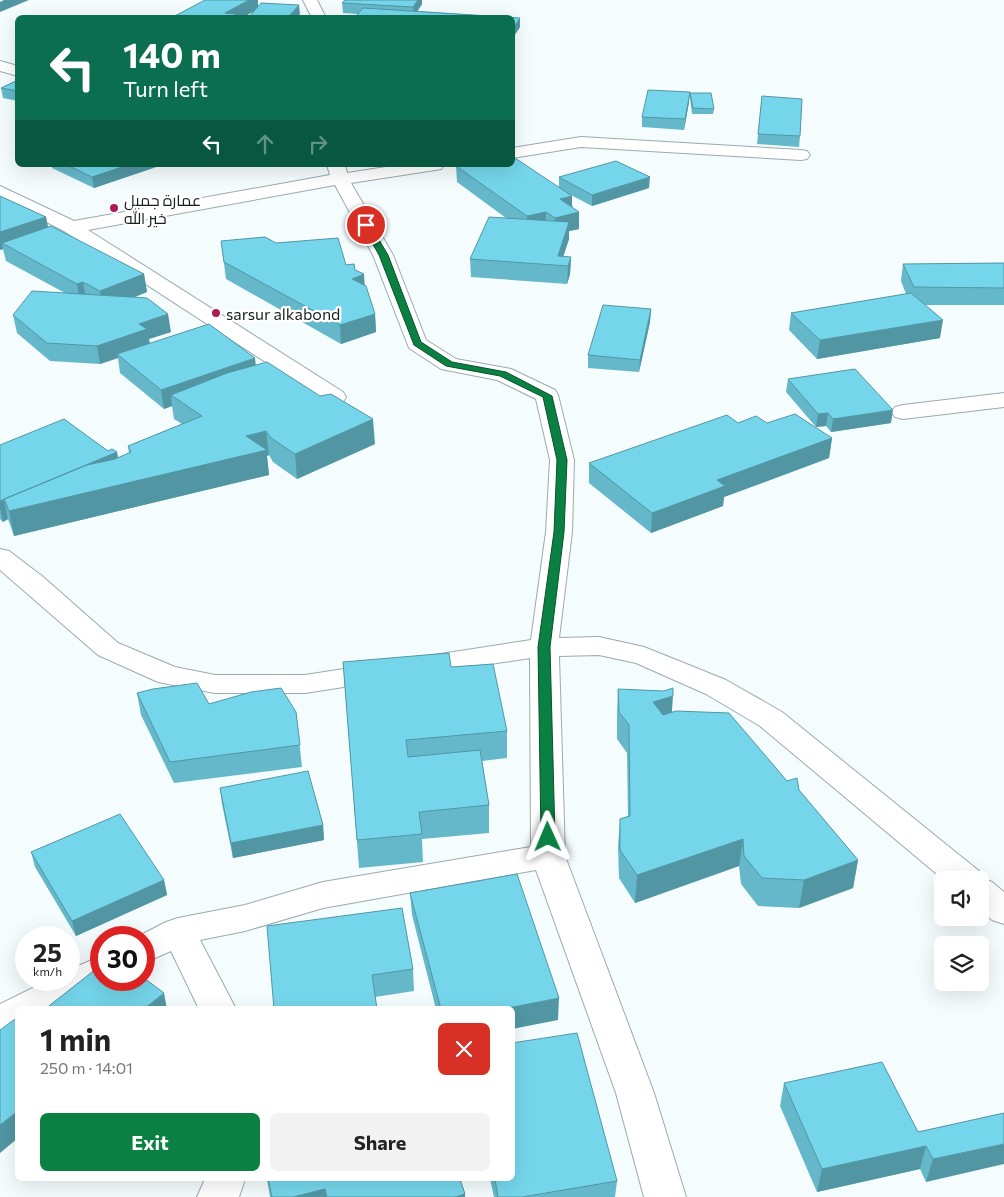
<!DOCTYPE html>
<html lang="en">
<head>
<meta charset="utf-8">
<style>
  :root { --surface:#fff; --page:#f2f2f2; --text:#222; --muted:#767676; --accent:#0b8043 }
  body { margin:0; font-family:Commissioner,Cairo,sans-serif; background:var(--page); color:var(--text); height:100vh; display:flex; flex-direction:column; font-size:19px; white-space:nowrap }
  * { box-sizing:border-box; margin:0 }
  p { font-size:16px; color:var(--muted) }
  .icon { flex:none; width:28px; height:28px; fill:none; stroke:currentColor; stroke-width:2; stroke-linecap:round; stroke-linejoin:round }
  .map { position:relative; flex:1; overflow:hidden }
  .details { position:absolute; left:15px; top:1006px; width:500px; height:175px; display:flex; flex-direction:column; background:var(--surface); border-radius:8px; box-shadow:0 5px 20px #0002 }
  .details>* { flex:none }
  .top-card { position:absolute; left:15px; top:15px; width:500px; height:152px; border-radius:8px; box-shadow:0 5px 20px #0002; background:#0b6e4f; color:#fff; overflow:hidden }
  .controls { position:absolute; left:934px; top:871px; display:grid; gap:10px }
  .controls a { display:grid; place-items:center; width:55px; height:55px; border-radius:8px; background:var(--surface); box-shadow:0 5px 20px #0002; font-size:25px }
  .speed { position:absolute; left:15px; top:926px; display:flex; gap:10px; font-size:25px; font-weight:700; text-align:center }
  .speed>* { display:grid; place-content:center; width:65px; height:65px; border-radius:50%; background:var(--surface); box-shadow:0 5px 20px #0002; line-height:1 }
  .speed small { font-size:12px; font-weight:400 }
  .speed .limit { border:8px solid #d22; background:#fff; color:#111 }
  .pin { position:absolute; display:grid; place-items:center; width:42px; height:42px; color:#fff; margin:-21px; border:2px solid #fff; border-radius:50%; box-shadow:0 1px 5px #0007 }
  .me { position:absolute; width:55px; margin:-28px; rotate:359deg; stroke-linejoin:round; filter:drop-shadow(0 0 4px #0008) }
  .turn { display:flex; align-items:center; gap:18px; height:105px; padding:0 25px; font-size:22px }
  .turn .icon { width:65px; height:65px; stroke-width:2.5 }
  .turn b { display:block; font-size:35px; line-height:42px }
  .lanes { display:flex; align-items:center; height:48px; padding:0 25px; background:#0003; justify-content:center; gap:25px; direction:ltr }
  .lanes .off { opacity:.35 }
  .round { display:grid; place-items:center; flex:none; width:52px; height:52px; border-radius:8px; background:var(--page) }
  .overview { display:flex; align-items:center; justify-content:space-between; height:85px; padding:0 25px }
  h1 { font-size:30px; font-weight:700; line-height:38px }
  .action { display:flex; gap:10px; margin-top:auto; padding:10px 25px }
  .action a { flex:1; height:58px; border-radius:8px; background:var(--accent); color:#fff; font-size:20px; font-weight:700; line-height:58px; text-align:center }
  .action a+a { background:var(--page); color:var(--text) }
  .map>svg:first-child { display:block }
</style>
</head>
<body>
<div class="map">
<svg width="1004" height="1197" viewBox="0 0 1004 1197">
  <rect width="100%" height="100%" fill="#f5fcfe"/>
  <g fill="none" stroke-linecap="round" stroke-linejoin="round">
    <g stroke="#9aaaae" stroke-width="2">
      <path id="minor" d="M303,0H317L326,18H312Z
        M0,61L18,66V76L0,71Z
        M581,137L801,150L807,151L810,155L807,159L801,160L581,147L512,158V148Z
        M327,165H345L347,173L399,165H444L441,169L435,170L351,183L393,255L426,340L456,359L511,369L555,390L558,395L574,460L572,532L559,638L599,637L644,647L726,680L782,712L979,871L984,879L992,882L1004,892V924L992,920L980,910V880H944L760,726L706,694L636,663L599,655L559,656L565,856L654,1093L686,1197H644L616,1093L536,870L323,908L245,931L200,940L236,1009H199L171,951L144,963V938H135L166,922L178,918L245,905L323,882L531,847L530,658L305,693H215L158,682L98,655L0,570V549L9,551L42,576L118,643L175,667L215,675H305L531,640L546,532L550,460L536,399L497,380L441,369L409,348L373,255L335,185L88,230L343,392L346,397L343,402L335,404L327,402L64,231L0,198V186L74,221L330,175Z
        M1004,393V407L903,419L895,417L891,412L895,407L903,405Z
        M101,956V980H114L59,1009H18V1029L0,1036V1004L49,980H69V970Z
        M205,1179H245L239,1197H197Z"/>
    </g>
    <use href="#minor" fill="#fff" fill-rule="evenodd"/>
  </g>
  <path fill="#65b8ca" d="M342,3L422,4L417,11L520,18V27L514,36H512V18H355L358,14L343,13Z
    M18,80V101L3,98L1,88Z
    M690,93L714,109L713,114H692L690,98Z
    M762,96L800,136L799,147L757,144Z
    M689,102L684,130L642,127V117Z
    M52,165H162L94,188L52,168Z
    M456,166L559,187V177L649,188L592,206L569,194L579,229L569,231V239L563,257H571L570,274L567,284L471,277L470,259L506,218L457,182Z
    M0,196L46,217L48,227L144,274L147,292L133,298L171,332L149,339L150,344L256,365L375,444L297,479L273,462L269,455L267,456L269,475L14,536L8,519L3,522L0,519V445L108,451L117,452L118,458L129,453L128,446L182,424L174,419L172,406L164,409L120,373L118,358L100,364L50,361L17,333L13,315L65,293L6,261L3,249L0,250Z
    M221,241L276,243L346,265L355,270L365,285L375,314L376,332L341,344L226,279Z
    M1004,263V305H925L940,338L817,359L789,330L791,313L906,294L901,281L903,264Z
    M651,309L650,322L639,372L588,368V355Z
    M788,379L891,423L831,432L826,426L816,427L786,392Z
    M738,423H767L832,438L829,458L724,497L723,506L651,533L589,483V463Z
    M343,662L451,667L507,731V758L482,761L489,805V833L422,839L423,862L359,868Z
    M618,689L672,712L787,781L799,790L858,860L853,888L799,908L758,906L741,884L739,866L635,903L619,878L618,846L620,819L628,816L627,753L617,739V716Z
    M137,693L209,704L296,712L302,767L174,783L141,715Z
    M220,788L323,825L324,840L233,858L222,804Z
    M31,852L164,880L167,895L76,936L35,867Z
    M410,893L558,1020L512,1009H436L412,915Z
    M267,926L413,969L414,991L375,997Z
    M784,1083L918,1132L1004,1113L926,1182L920,1169L817,1192L780,1106Z
    M267,1179H460L465,1197H270Z
    M490,1179L617,1181L615,1197H494Z"/>
  <path fill="#5296a4" d="M4,0H29L0,12V2Z
    M249,0H258V9L242,18H225V13Z
    M418,0H422V4L414,17L413,7Z
    M299,5L300,14L297,18L290,15Z
    M520,18V27L514,36V27Z
    M690,92L689,102L684,130L685,119Z
    M128,165H162L94,188L92,177Z
    M650,177L649,188L592,206V195Z
    M572,196V213L560,199Z
    M546,212V228L527,233V216Z
    M579,212V229L569,231V239L560,266L555,235V218Z
    M46,217L49,233L2,243L3,249L0,250V232Z
    M571,257L570,274L567,284L568,266Z
    M144,274L147,292L103,309L100,291Z
    M364,274L365,291L352,279Z
    M83,282L86,299L80,302L77,284Z
    M651,309L650,322L639,372L640,360Z
    M168,314L171,332L149,339L150,347L117,354L118,358L100,364L97,346L139,324Z
    M375,314L376,332L341,344L340,325Z
    M943,320L940,338L817,359L820,340Z
    M255,358L257,376L171,395L172,406L164,409L161,390Z
    M893,410L891,423L831,432L833,419Z
    M828,413L826,426L816,427L818,414Z
    M373,419L375,444L297,479L295,454Z
    M266,431L269,455L267,456L269,475L14,536L9,511L4,500L117,452L120,472Z
    M832,438L829,458L724,497L723,506L651,533L652,513L717,480Z
    M4,500L8,519L3,522L0,508V501Z
    M673,696L671,723L651,729L653,702Z
    M323,825L324,840L233,858L231,843Z
    M743,839L739,866L635,903L637,875Z
    M858,860L853,888L799,908L804,880Z
    M164,880L167,895L76,936L72,921Z
    M164,993L167,1009H144Z
    M559,998L558,1020L512,1029V1009H503Z
    M18,1111V1138L0,1153V1125Z
    M1004,1144V1164L926,1182L933,1159Z
    M926,1146L920,1169L817,1192L822,1169Z
    M325,1189L326,1197H293Z
    M465,1194V1197H455Z"/>
  <path fill="#75d6eb" stroke="#5296a4" d="M205,0H249L225,13L236,14L230,18H171Z
    M345,0H418L413,7L342,3Z
    M261,3L299,5L290,15L303,16L302,18H248Z
    M363,8L520,18L514,27H512V18H370L355,17Z
    M18,80V91L1,88Z
    M648,90L690,92L685,119L642,117Z
    M690,93H711L714,109L693,108Z
    M762,96L802,99L800,136L758,134Z
    M512,156L572,196L560,199L579,212L555,218L546,212L527,216L456,166L512,165Z
    M616,161L650,177L592,195L559,177Z
    M67,165H128L92,177Z
    M0,196L46,217L0,232Z
    M489,217L569,222L558,256L571,257L568,266L470,259Z
    M51,226L144,274L100,291L83,282L77,284L2,243Z
    M265,237L276,243L338,238L346,265L354,264L355,270L364,274L352,279L366,286L375,314L340,325L224,262L221,241Z
    M1004,263V288L914,287L903,264Z
    M32,291L147,298L168,314L139,324L147,329L97,346L47,343L13,315Z
    M911,293L943,320L820,340L791,313Z
    M603,305L651,309L640,360L588,355Z
    M209,324L255,358L161,390L117,354Z
    M267,362L320,396L331,394L373,419L295,454L271,438L266,431L246,436L267,450L9,511L4,499L87,465L115,459L131,452L128,446L202,416L171,395L227,373Z
    M855,369L893,410L833,419L828,413L818,414L788,379Z
    M795,414L832,438L717,480L725,486L652,513L589,463L727,415L738,423L756,416L767,423Z
    M64,419L108,451L112,449L117,452L0,501V445Z
    M449,653L451,667L493,664L507,731L406,740L408,757L480,750L489,805L419,812L422,834L357,840L343,662Z
    M197,683L209,704L251,692L281,688L296,712L300,745L170,762L137,693L153,689Z
    M673,688V696L653,702L663,715L676,711L729,713L787,781L797,778L799,790L858,860L804,880L762,878L744,856L743,839L637,875L620,850V819L630,816L629,725L619,712L618,689L664,691Z
    M308,771L323,825L231,843L220,788Z
    M120,814L164,880L72,921L31,852Z
    M517,874L559,998L503,1009H441L410,893Z
    M402,908L413,969L372,975L377,1009H274L267,926Z
    M101,965V980H144V978L164,993L144,1009H45Z
    M18,1017V1111L0,1125V1030Z
    M577,1033L617,1181L522,1197H498L495,1179H512V1043Z
    M882,1062L918,1132L1004,1113V1144L933,1159L926,1146L822,1169L784,1083Z
    M268,1179H460L465,1194L455,1197H327L325,1189L293,1197H272Z"/>
  <path fill="#0b8043" stroke="#07532c" d="M363,223H369L388,255L421,342L452,362L506,372L552,396L567,460L564,532L550,647L555,837L553,841H543L541,837L538,647L554,532L557,460L543,397L500,376L446,366L414,345L379,255L362,225Z"/>
  <g fill="#ab1b55" stroke="#fff" stroke-width="2">
    <circle cx="114" cy="208" r="5"/>
    <circle cx="216" cy="313" r="5"/>
  </g>
  <g text-anchor="middle" dominant-baseline="central" stroke-width="4.5" stroke-linejoin="round" paint-order="stroke">
    <g font-size="16" fill="#191f21" stroke="#fff" text-anchor="start">
      <text x="124" y="199">عمارة جميل<tspan x="124" dy="18">خير الله</tspan></text>
      <text x="226" y="313">sarsur alkabond</text>
    </g>
  </g>
</svg>
<div class="controls">
<a><svg class="icon" aria-label="sound" viewBox="0 0 24 24"><path d="M4 9h4l5-4v14l-5-4H4zM17 9q2 3 0 6"/></svg></a>
<a><svg class="icon" aria-label="layers" viewBox="0 0 24 24"><path d="M12 4l9 5-9 5-9-5zM3 14l9 5 9-5"/></svg></a>
</div>
<div class="speed"><div>25<small>km/h</small></div><div class="limit">30</div></div>
<div class="pin" style="left:366px;top:225px;background:#d93025"><svg class="icon" aria-label="arrive" viewBox="0 0 24 24"><path d="M6 21V4h12l-3 4 3 4H6"/></svg></div>
<svg class="me" style="left:548px;top:837px" viewBox="-20 -20 40 40"><path d="M0-17L14 15 0 8-14 15z" fill="#0b8043" stroke="#fff" stroke-width="4"/></svg>
<div class="top-card">
<div class="turn"><svg class="icon" aria-label="left" viewBox="0 0 24 24"><path d="M17 20v-9H6M10 6l-5 5 5 5"/></svg><div><b>140 m</b>Turn left</div></div>
<div class="lanes"><svg class="icon" aria-label="left" viewBox="0 0 24 24"><path d="M17 20v-9H6M10 6l-5 5 5 5"/></svg><svg class="icon off" aria-label="ahead" viewBox="0 0 24 24"><path d="M12 20V5M6 11l6-6 6 6"/></svg><svg class="icon off" aria-label="right" viewBox="0 0 24 24"><path d="M7 20v-9h11M14 6l5 5-5 5"/></svg></div>
</div>
<section class="details">
<div class="overview"><div><h1>1 min</h1><p>250 m · 14:01</p></div><a class="round" style="background:#d93025;color:#fff"><svg class="icon" aria-label="close" viewBox="0 0 24 24"><path d="M6 6l12 12M18 6L6 18"/></svg></a></div>
<div class="action"><a>Exit</a><a>Share</a></div>
</section>
</div>
</body>
</html>
